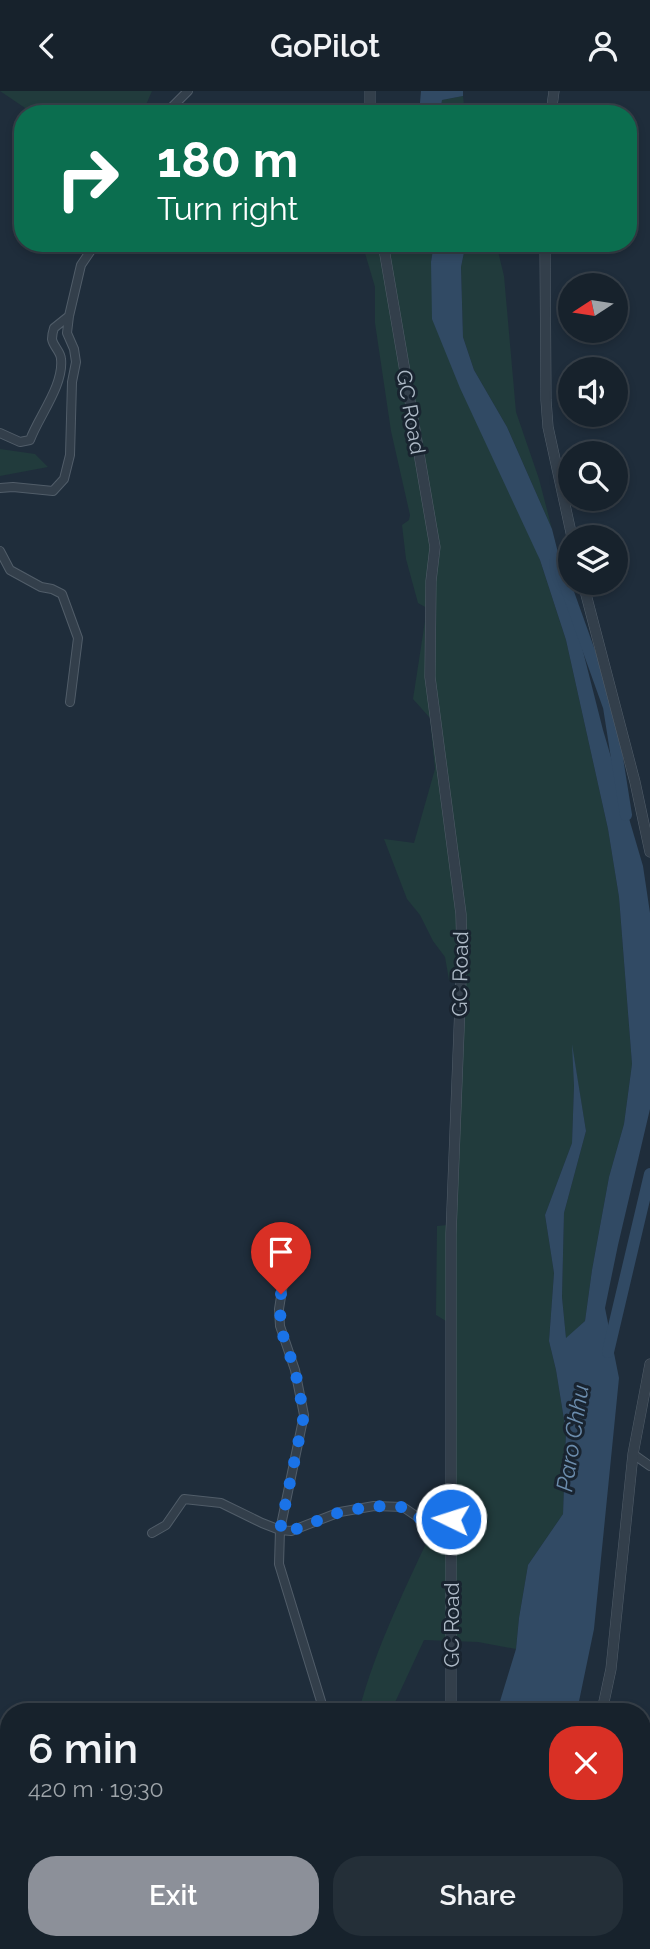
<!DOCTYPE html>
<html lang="en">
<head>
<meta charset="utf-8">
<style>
  :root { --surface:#17222c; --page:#242f38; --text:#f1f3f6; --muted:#9ea4a9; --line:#363f48; --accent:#8c9099 }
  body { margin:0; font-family:Raleway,sans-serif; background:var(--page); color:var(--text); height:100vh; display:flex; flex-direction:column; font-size:26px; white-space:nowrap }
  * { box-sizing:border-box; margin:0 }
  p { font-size:23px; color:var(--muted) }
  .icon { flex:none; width:38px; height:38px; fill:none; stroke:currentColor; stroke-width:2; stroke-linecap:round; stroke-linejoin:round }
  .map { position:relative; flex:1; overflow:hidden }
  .details { position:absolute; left:0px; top:1612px; width:651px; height:247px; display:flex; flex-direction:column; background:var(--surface); border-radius:28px 28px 0 0; box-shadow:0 4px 10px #0003,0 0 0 2px var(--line) }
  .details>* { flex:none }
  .top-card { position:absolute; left:14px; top:14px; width:623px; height:147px; border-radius:28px; box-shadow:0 4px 10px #0003,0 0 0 2px var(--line); background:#0b6e4f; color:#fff; overflow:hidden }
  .needle { width:46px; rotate:258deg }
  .buttons { position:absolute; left:558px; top:182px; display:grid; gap:14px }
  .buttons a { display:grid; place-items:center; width:70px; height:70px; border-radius:50%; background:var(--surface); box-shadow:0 4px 10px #0003,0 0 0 2px var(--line); font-size:35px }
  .pin { position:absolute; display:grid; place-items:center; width:60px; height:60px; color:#fff; margin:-72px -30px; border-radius:50% 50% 50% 0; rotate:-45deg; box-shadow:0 0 7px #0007 }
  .pin .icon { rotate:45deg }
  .me { position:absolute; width:77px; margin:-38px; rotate:274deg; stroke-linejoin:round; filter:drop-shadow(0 0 5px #0008) }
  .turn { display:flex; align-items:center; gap:24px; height:147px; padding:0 28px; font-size:32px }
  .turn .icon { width:91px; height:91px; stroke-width:2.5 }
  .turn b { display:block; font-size:49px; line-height:60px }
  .round { display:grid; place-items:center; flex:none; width:74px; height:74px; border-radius:28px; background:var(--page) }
  .headline { display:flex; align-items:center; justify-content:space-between; height:119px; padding:0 28px }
  h1 { font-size:42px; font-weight:600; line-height:52px }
  .action { display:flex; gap:14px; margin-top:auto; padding:14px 28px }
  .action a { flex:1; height:80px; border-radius:28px; background:var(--accent); color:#fff; font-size:28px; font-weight:600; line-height:80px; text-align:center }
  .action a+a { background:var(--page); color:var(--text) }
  header { display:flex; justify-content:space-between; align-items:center; height:91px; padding:0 28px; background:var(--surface); font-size:32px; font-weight:600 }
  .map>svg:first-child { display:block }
</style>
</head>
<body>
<header><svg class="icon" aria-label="back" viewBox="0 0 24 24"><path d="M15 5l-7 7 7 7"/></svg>GoPilot<svg class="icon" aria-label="person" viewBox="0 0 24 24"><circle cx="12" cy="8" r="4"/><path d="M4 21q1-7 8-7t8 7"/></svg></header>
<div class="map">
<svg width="650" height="1858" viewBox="0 0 650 1858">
  <rect width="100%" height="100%" fill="#1f2d3b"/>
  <path fill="#213b3c" d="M0,0H152L142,23H34Z
    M463,5L465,23H440L442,9Z
    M362,152H434L431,171L540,469L566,549L608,738L619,806L632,973L624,1033L609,1086L592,1179L585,1230L566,1248L562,1206L564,1122L586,1040L573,962L574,995L572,1052L545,1124L554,1182L549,1250L556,1279L566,1341L563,1423L528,1474L519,1527L516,1558L478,1551L424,1549L391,1620H359C376,1555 407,1494 435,1433L448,1432L446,1230L436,1224L437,1135L447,1134L459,893L449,889L445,866L433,850L420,824L407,808L384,748L414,752L435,678L430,627L413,608L427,517L418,512L406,468L402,434L409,429L410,424L391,340L375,232V196Z
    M466,152H496L504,185L516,321L539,388L552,438L507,336L474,279L463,246L461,176Z
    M0,358L35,363L48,376L0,385Z
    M352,1850H432L426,1858H347Z"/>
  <path fill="#314a64" d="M421,0H463V5L442,9L440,23H419Z
    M434,152H466L461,176L463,246L474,279L507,336L552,438L603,639L643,775L650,822V1018L618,1154L605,1217L619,1287L594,1538L577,1620H497L516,1558L519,1527L528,1474L563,1423L566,1341L556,1279L549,1250L554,1182L545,1124L572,1052L574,995L572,953L586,1040L564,1122L562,1206L566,1247L585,1230L592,1179L609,1086L624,1033L632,973L619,806L608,738L566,549L540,469L460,297L432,228L431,171Z
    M432,1850H504L502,1858H426Z"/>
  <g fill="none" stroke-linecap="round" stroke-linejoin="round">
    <path stroke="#314a64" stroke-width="12" d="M561,482L609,616L626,724
      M608,1261L650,1083"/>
    <g stroke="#515d69" stroke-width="10">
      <path id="minor" d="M168,23L170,18L188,0
        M0,342L20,351L30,349C39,325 64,294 61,268C61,261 53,255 52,248C52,244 53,240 54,237L69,225
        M0,397L13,396L53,400L64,388L70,364L72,291L76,271L74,258L67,242L69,225L81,174L96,152
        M0,460L10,479L41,496L52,498L62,503L78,547L70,611
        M283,1193L279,1218L280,1235L295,1279L304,1324L280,1439L279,1473L324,1620
        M633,1363L650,1375
        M152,1442L166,1434L184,1408L221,1412L262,1432L280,1439L291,1440L340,1421L374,1415L403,1416L419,1427L433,1429L451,1428
        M559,1852L572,1858"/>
    </g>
    <g stroke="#515d69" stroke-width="11">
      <path id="tertiary" d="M370,0V23
        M551,23L554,0
        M383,152L435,456L431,490L430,586L461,823L462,863L451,1143V1620
        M545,152L546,309L548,336L572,446
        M583,492L635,691L650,761
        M602,1620L611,1578L633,1363L650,1273
        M389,1858L393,1850
        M558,1858L559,1850"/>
    </g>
    <use href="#minor" stroke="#333f4b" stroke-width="8"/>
    <use href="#tertiary" stroke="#333f4b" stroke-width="10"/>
  </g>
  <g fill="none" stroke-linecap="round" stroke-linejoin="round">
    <path stroke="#1a73e8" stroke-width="12" stroke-dasharray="0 21.6" d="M281,1203L280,1236L295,1279L304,1324L280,1439L291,1440L340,1421L374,1415L403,1416L419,1427L433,1429L451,1428"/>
  </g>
  <g text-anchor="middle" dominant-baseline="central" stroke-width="6" stroke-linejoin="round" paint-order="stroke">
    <g font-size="21" fill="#aebac7" stroke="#192430">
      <text transform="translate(411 321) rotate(80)">GC Road</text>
      <text transform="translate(460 883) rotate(-89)">GC Road</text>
      <text transform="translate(451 1534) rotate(-90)">GC Road</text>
    </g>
    <g font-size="23" font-style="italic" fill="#6c8dad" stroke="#192430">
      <text transform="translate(572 1347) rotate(-81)">Paro Chhu</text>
    </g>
  </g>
</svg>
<div class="buttons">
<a><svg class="needle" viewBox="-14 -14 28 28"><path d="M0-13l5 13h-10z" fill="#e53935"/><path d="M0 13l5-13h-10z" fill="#9ea4a9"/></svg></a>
<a><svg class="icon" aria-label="sound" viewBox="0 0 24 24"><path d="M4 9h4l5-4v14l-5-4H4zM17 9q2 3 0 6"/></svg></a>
<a><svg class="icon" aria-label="search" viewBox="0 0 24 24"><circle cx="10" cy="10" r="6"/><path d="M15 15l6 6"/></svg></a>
<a><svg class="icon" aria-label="layers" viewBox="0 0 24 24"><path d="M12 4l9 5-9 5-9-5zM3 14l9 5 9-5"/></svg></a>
</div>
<div class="pin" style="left:281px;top:1203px;background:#d93025"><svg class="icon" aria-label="arrive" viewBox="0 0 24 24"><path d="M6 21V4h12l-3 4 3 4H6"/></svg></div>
<svg class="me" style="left:451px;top:1428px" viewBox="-20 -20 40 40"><circle r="17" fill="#1a73e8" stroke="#fff" stroke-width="3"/><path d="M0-11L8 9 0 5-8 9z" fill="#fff"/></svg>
<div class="top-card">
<div class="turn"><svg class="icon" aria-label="right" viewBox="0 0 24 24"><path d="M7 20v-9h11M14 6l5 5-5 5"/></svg><div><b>180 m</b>Turn right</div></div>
</div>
<section class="details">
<div class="headline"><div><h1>6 min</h1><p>420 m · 19:30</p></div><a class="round" style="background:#d93025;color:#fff"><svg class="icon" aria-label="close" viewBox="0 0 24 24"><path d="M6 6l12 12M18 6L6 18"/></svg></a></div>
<div class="action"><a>Exit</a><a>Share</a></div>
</section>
</div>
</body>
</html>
